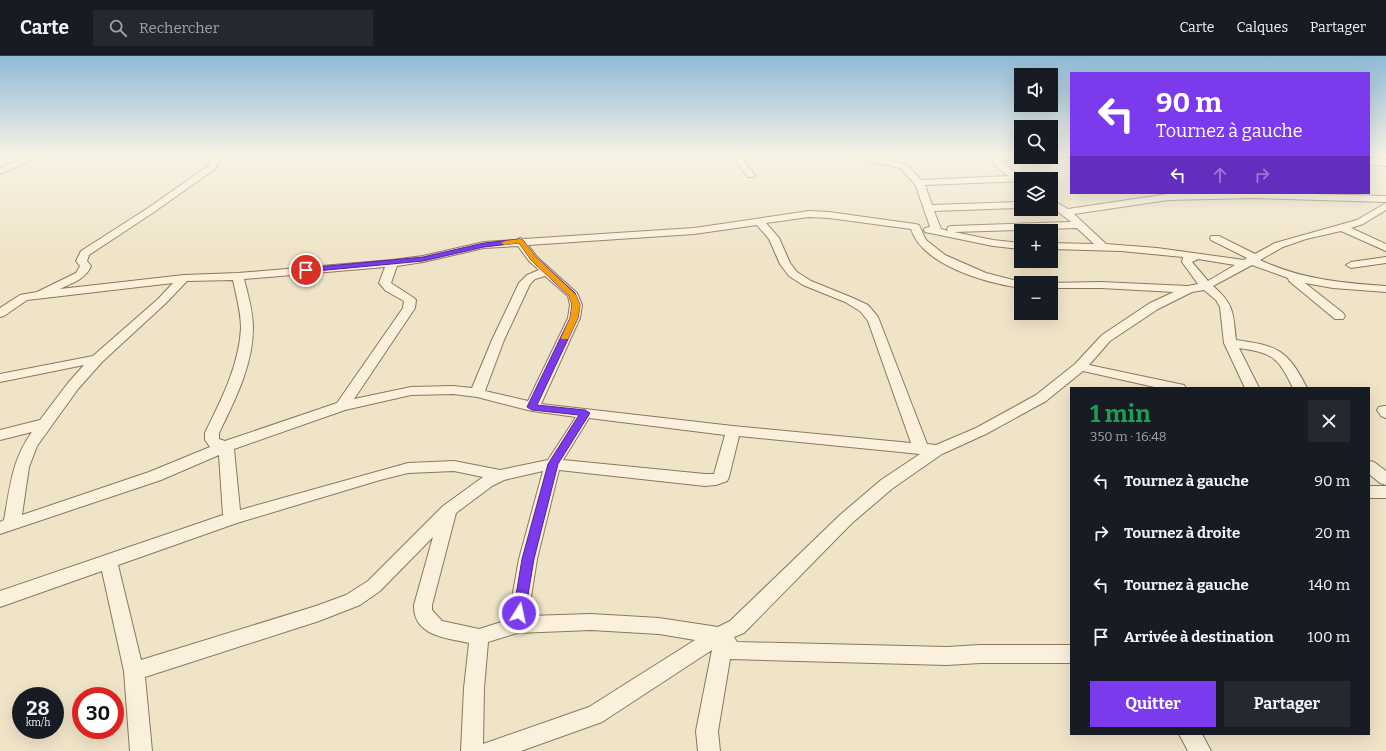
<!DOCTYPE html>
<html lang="fr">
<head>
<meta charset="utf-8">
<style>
  :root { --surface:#171b24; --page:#242831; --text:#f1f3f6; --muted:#9ea1a6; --line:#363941; --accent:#7c3aed }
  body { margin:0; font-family:Bitter,serif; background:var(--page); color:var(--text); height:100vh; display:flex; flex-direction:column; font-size:15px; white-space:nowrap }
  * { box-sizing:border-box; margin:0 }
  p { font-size:13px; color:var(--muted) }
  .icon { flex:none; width:22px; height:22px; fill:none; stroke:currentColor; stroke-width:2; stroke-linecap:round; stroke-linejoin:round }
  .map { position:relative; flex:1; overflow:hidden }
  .sheet { position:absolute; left:1070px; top:331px; width:300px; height:348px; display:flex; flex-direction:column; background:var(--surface); border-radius:0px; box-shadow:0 4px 16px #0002 }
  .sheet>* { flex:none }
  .top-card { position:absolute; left:1070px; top:16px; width:300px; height:122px; border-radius:0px; box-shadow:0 4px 16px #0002; background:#7c3aed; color:#fff; overflow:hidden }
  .tools { position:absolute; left:1014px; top:12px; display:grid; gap:8px }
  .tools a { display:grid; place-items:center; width:44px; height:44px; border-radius:0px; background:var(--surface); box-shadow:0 4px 16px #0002; font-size:20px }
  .speed { position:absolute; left:12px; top:631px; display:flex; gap:8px; font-size:20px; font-weight:700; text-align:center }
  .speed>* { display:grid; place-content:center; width:52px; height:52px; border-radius:50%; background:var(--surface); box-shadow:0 4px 16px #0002; line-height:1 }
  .speed small { font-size:10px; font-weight:400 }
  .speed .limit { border:6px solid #d22; background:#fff; color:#111 }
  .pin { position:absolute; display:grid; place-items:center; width:34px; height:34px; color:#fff; margin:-17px; border:2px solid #fff; border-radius:50%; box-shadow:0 1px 4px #0007 }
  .me { position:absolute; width:44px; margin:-22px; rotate:10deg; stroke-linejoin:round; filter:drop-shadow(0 0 3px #0008) }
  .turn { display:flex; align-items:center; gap:14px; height:84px; padding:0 20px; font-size:18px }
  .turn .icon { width:52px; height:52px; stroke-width:2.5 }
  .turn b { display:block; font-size:28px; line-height:34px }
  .lanes { display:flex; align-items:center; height:38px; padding:0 20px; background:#0003; justify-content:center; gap:20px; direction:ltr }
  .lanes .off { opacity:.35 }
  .round { display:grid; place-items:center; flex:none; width:42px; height:42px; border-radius:0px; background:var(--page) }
  .overview { display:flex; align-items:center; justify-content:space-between; height:68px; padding:0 20px }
  h1 { font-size:24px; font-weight:700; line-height:30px; color:#1e9e55 }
  .action { display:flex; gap:8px; margin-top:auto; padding:8px 20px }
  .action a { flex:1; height:46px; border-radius:0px; background:var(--accent); color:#fff; font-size:16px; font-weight:700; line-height:46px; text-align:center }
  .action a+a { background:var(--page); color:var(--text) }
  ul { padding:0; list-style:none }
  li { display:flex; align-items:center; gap:12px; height:52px; padding:0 20px }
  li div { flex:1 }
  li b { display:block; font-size:15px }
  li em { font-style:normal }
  header { display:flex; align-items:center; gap:24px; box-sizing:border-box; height:56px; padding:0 20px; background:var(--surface); border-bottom:1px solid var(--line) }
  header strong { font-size:19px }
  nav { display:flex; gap:22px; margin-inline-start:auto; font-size:14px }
  .search { width:280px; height:36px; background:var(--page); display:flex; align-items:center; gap:10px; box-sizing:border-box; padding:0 14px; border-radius:0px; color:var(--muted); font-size:15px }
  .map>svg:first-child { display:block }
</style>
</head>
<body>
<header>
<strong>Carte</strong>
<div class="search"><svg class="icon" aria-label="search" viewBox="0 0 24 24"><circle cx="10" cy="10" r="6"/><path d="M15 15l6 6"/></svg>Rechercher</div>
<nav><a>Carte</a><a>Calques</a><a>Partager</a></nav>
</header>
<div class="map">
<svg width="1386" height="695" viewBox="0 0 1386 695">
  <rect width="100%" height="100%" fill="#f0e4c8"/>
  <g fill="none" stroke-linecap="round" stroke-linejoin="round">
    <g stroke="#8d765c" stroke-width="2">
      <path id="street" d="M32,99H43L0,118V112Z
        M211,99H219L221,101L215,113L154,156L89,199L87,205L91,210C86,223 72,227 60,233L184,219L238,217L392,204L423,200L484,186L516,184L520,182L524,183L694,172L809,155L829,156L915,168L919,169L926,184L945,199L986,217L1025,227H1021V232C987,227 923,210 911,173L829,162L809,161L766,167L779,182L790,207L797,216L811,225L853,242L868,249L878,261L927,388L936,389L976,372L1036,339L1075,308L1102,279L1150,247L1174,236L1101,232H1051V227H1047L1101,226L1188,230L1198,228L1182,206L1183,201L1121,195L1051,193V187L1094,188L1077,172L954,176L993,184L1021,187V193L993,190L925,176L924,174L925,172L930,171L917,133L915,128L900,112L850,101L849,99H863L906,108L921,124L1008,120L996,110L993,105L996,100L999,99H1021V101H1023L1001,105L1021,121L1022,123L1021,125L925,129L932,149L1021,146V152L934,155L941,173L948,175L947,173L948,171L952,170L1071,166L1051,150V143L1068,153L1168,138L1279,137L1386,140V146L1253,142L1168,144L1074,158L1106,188L1157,192L1244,204L1247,202L1211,184L1210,182L1211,180H1219L1255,198L1275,187L1357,164L1386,147V154L1363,168L1351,172L1386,188V195L1341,175L1306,183L1283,191L1260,204C1300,223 1342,227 1386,230V236L1333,232L1305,227L1343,257L1345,260L1343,263H1335L1289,225L1288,222L1252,209L1213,230C1235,249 1233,258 1236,284C1278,290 1287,293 1307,332H1293C1278,301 1273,297 1239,292L1259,332H1245L1224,287L1220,251L1216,244L1204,234L1192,236L1158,253L1110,285L1089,309L1179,328L1184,329L1186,332H1159L1083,315L1046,345L986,378L942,398L893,432L852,467L744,577L734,581L737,586L947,591L980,589H1071V607H980L947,609L730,603L718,675L720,695H698L696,675L712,594L602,666L521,695H461L464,632L469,587C446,582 413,580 414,549L433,481L380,535L360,549L319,565L145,621L152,695H130L124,615L102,515L0,551V535L223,459L219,399L161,424L0,478V466L4,464C10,432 12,403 32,376L0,384V374L40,364L68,327L84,309L0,326V318L93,300L158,243L173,227L27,244L4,260L0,261V252L20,239L37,236L76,217L80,210L76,205L81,195L148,152L208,110L213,101ZM757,169L769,183L780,208L789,220L803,229L845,246L860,255L868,265L911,387L733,370L541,348L580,262L582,249L577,237L537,201L528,189L694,178ZM518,190L529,205L539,214L527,219L519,227L492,284L472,332L453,330L411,331L354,343L415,252L416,244L414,242L391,227L397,210L423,206L484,192ZM1198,203L1235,209L1208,225L1192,206ZM385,211L379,227L386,235L404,245L403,252L337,347L225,385L219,383V377C235,344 253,309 253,272C253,255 248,239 244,223ZM545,220L568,240L570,249L568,262L528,345L485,335L504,284L530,228L535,223ZM233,224C236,239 241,256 241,272C239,310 221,344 205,377V384L210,391L149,416L22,459L29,411L37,390L78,333L102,306L166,247L187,225ZM453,338L477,341L532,355L576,361L548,404L500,414L454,405L408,407L240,454L234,393L345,354L411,339ZM589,362L725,379L714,418H705L563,404ZM739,380L920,398L881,424L840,459L730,565L718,571L659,562L591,558L528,560L537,503L559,414L705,430L716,429L727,425L729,421ZM454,415L483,421L443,450L368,525L346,539L316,550L141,604L118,509L237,467L380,424L408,417ZM543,415L519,503L508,564L479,573L442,565L432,554V549L456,457L492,430L504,424ZM591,574L659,578L695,584L589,651L483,688L484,632L488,586L517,577Z
        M731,99H739L755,119L754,121H748Z
        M1369,102L1386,104V110L1369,108Z
        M1386,201V207L1351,212L1346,209L1351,206Z
        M1384,350H1386V362L1381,360L1377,354L1379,351Z
        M1369,405L1374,406L1386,415V429L1380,427L1369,418Z
        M1369,430H1386V442H1369Z
        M1179,678H1202L1211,695H1188Z"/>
    </g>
    <use href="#street" fill="#faf1dc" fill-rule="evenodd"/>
  </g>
  <linearGradient id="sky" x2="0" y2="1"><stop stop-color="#8fbad6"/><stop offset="0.51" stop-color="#f8f3e6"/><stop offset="1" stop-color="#f8f3e6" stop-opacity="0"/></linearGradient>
  <rect width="1386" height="196" fill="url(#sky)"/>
  <path fill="#7c3aed" stroke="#51269a" d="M520,183L523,184L536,201L575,237L580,249L578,262L537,349L585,354L590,357L558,408L534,503L525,557L524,561L519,562L515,561L513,557L522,503L548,408L579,359L532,354L527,351L570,262L572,249L569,240L531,204L519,187L484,191L423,205L306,216L303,214L306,212L423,201L484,187Z"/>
  <path fill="#f59e0b" d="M520,183L523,184L536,201L576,239L580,249L578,262L568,283H562L561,282L570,262L572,249L569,240L531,204L519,187L505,189L501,187L505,185Z"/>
</svg>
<div class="tools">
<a><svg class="icon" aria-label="sound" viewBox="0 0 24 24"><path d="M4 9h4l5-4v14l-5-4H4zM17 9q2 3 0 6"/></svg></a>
<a><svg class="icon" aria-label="search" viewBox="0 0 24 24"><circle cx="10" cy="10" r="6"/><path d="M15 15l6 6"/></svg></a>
<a><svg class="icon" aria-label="layers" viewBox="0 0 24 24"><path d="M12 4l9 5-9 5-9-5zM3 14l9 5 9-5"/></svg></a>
<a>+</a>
<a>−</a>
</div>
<div class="speed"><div>28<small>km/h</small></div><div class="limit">30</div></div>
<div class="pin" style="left:306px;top:214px;background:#d93025"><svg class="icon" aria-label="arrive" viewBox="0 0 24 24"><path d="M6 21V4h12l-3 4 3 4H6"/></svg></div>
<svg class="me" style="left:519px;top:557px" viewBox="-20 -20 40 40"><circle r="17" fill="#7c3aed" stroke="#fff" stroke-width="3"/><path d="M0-11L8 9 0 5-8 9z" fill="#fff"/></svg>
<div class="top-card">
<div class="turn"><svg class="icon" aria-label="left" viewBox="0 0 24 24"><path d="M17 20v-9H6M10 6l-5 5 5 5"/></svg><div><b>90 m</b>Tournez à gauche</div></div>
<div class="lanes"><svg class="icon" aria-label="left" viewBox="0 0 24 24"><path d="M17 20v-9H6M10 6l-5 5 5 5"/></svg><svg class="icon off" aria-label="ahead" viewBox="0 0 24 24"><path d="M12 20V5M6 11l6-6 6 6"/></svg><svg class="icon off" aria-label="right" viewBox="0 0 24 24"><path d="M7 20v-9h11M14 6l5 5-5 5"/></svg></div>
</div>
<section class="sheet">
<div class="overview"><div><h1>1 min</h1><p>350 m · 16:48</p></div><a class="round"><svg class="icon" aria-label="close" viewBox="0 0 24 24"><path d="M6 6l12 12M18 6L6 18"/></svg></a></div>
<ul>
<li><svg class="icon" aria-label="left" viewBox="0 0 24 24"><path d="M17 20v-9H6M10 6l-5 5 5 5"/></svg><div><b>Tournez à gauche</b></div><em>90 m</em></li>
<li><svg class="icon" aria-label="right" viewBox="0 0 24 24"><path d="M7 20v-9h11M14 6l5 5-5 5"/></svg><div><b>Tournez à droite</b></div><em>20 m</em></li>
<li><svg class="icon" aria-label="left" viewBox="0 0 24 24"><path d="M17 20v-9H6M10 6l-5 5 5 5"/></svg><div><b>Tournez à gauche</b></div><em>140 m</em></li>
<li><svg class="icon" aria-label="arrive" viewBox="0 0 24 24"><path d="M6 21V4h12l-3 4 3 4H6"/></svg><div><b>Arrivée à destination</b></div><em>100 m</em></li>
</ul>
<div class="action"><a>Quitter</a><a>Partager</a></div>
</section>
</div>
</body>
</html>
